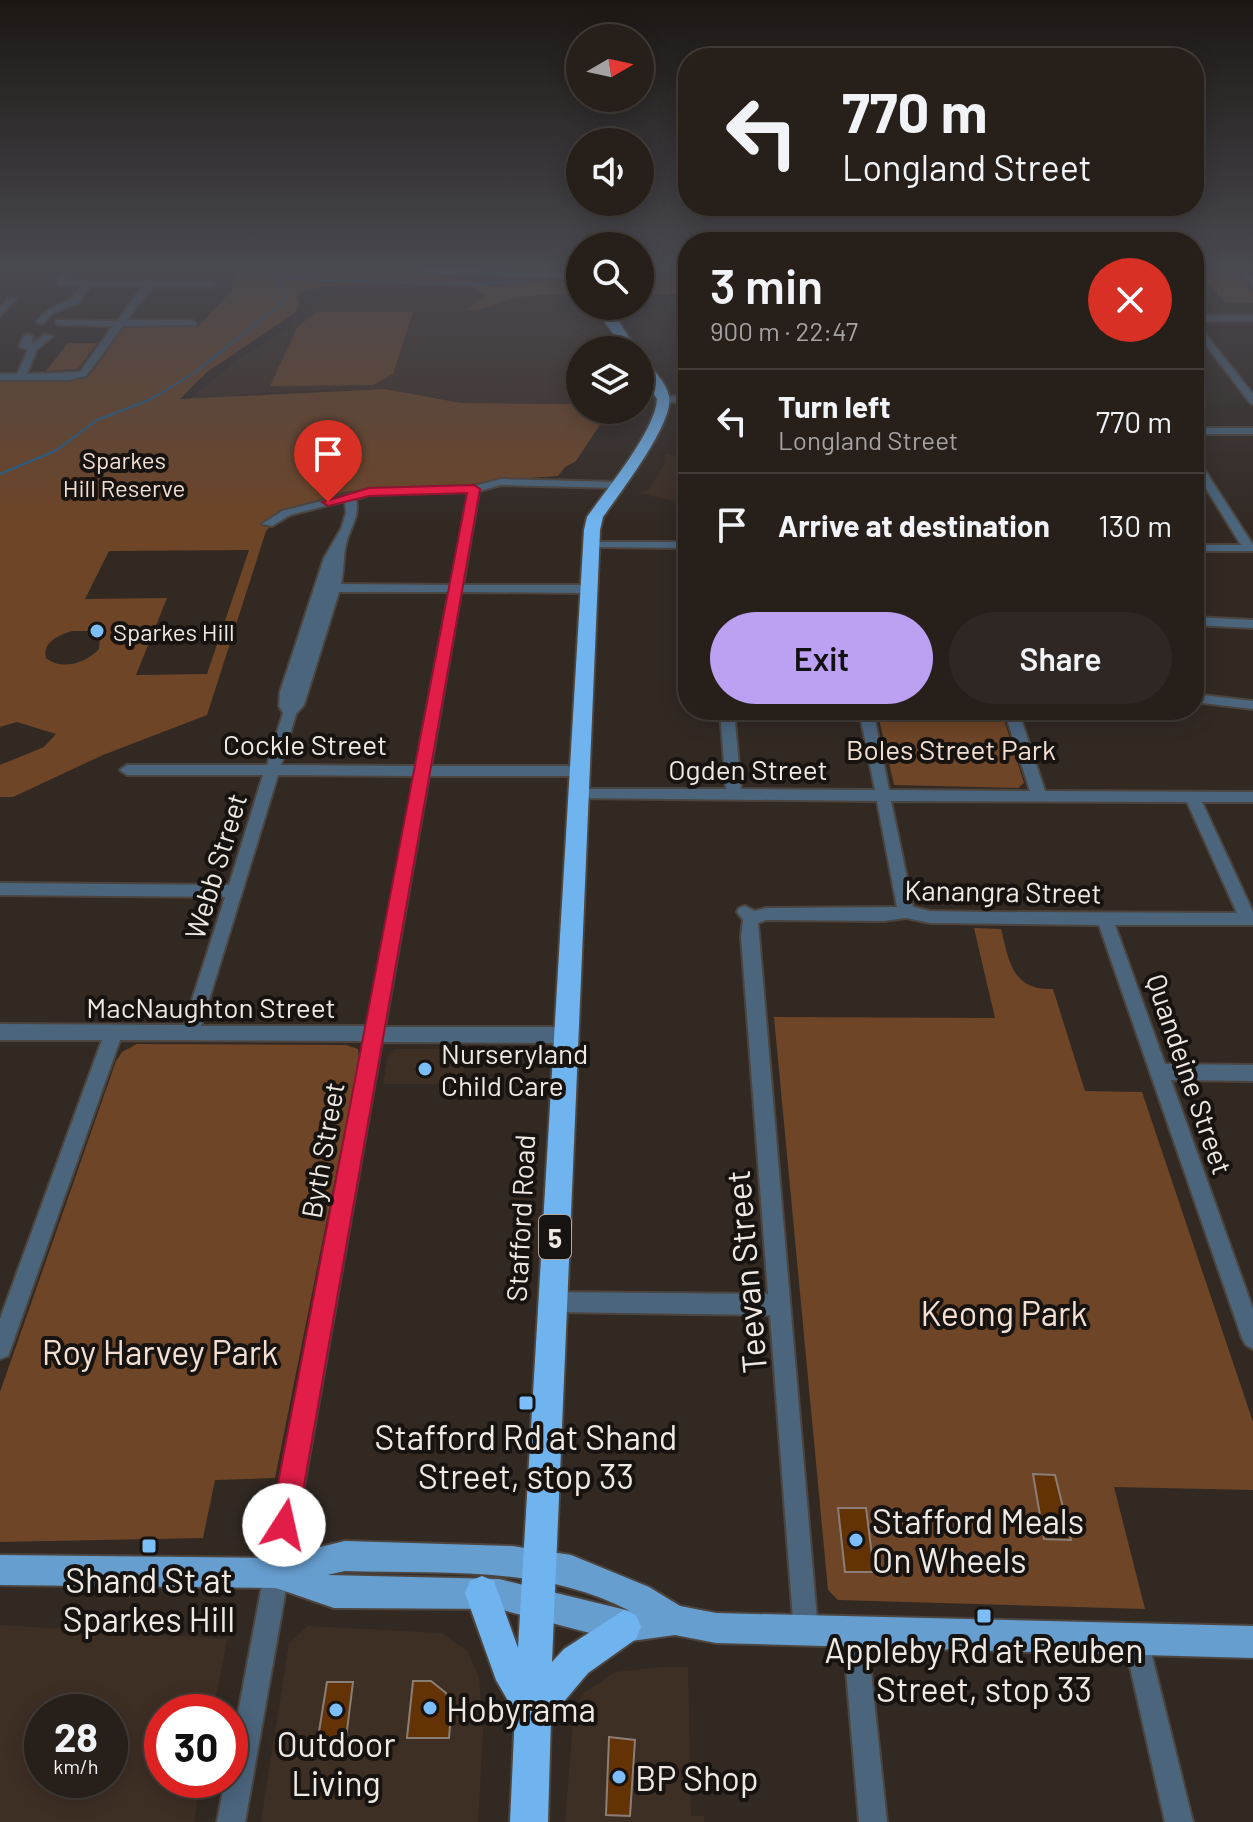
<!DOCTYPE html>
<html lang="en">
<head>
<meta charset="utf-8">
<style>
  :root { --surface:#261f1a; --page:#2e2723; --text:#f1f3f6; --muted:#a4a2a2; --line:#423d39; --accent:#bca0f2 }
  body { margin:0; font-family:Barlow,sans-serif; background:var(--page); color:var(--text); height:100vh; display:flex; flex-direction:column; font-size:30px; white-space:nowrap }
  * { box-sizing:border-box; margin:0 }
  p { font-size:26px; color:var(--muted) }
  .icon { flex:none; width:44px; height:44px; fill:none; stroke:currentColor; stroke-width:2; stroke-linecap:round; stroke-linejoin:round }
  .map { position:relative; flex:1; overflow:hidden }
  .panel { position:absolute; left:678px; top:232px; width:526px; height:488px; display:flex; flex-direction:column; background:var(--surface); border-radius:32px; box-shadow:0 4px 20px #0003,0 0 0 2px var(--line) }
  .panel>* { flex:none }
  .banner { position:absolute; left:678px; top:48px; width:526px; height:168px; border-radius:32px; box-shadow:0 4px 20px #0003,0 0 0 2px var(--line); background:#261f1a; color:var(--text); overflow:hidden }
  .needle { width:52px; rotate:81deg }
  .fabs { position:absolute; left:566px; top:24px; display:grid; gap:16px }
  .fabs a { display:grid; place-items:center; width:88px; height:88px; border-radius:50%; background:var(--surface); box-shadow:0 4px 20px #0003,0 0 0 2px var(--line); font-size:40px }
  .speed { position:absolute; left:24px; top:1694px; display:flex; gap:16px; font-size:40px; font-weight:700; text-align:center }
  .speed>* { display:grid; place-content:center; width:104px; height:104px; border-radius:50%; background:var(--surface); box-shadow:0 4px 20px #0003,0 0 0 2px var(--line); line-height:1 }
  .speed small { font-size:20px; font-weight:400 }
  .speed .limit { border:12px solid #d22; background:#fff; color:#111 }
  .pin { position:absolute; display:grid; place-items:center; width:68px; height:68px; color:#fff; margin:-82px -34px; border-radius:50% 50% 50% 0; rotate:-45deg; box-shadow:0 0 8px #0007 }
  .pin .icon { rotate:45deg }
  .me { position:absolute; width:88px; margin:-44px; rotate:10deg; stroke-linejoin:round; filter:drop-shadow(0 0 6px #0008) }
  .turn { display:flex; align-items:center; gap:28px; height:168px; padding:0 32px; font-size:36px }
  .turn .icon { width:104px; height:104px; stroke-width:2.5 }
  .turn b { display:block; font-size:56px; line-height:68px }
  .round { display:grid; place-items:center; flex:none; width:84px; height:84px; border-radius:42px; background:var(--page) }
  .overview { display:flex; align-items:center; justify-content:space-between; height:136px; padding:0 32px }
  h1 { font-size:48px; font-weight:600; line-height:60px }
  .button { display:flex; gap:16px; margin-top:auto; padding:16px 32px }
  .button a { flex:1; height:92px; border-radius:48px; background:var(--accent); color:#111; font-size:32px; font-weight:600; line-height:92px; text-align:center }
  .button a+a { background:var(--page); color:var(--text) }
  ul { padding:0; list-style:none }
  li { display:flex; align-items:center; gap:24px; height:104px; padding:0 32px; border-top:2px solid var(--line) }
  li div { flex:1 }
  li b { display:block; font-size:30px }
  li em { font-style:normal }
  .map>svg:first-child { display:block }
</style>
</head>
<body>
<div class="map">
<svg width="1253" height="1822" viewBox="0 0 1253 1822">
  <rect width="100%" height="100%" fill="#322923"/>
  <path fill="#3e2f25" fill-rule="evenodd" d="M347,288H558L555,312H591L623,350H580V403H461L385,389L273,392L189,400L237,360L305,317L324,294Z
    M666,454L688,458V496L680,502L639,493L649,489L667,460Z
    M395,1049H466L462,1084H383L388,1054Z
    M0,1625L227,1639L213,1712H162V1780H201L194,1822H0ZM42,1712H110V1780H42Z
    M308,1626L441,1633L468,1651L479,1678L483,1732L478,1822H261L289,1643Z
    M660,1667H688L691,1816H704V1822H565L573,1722L582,1694L615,1672Z"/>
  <path fill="#6e4527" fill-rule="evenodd" d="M235,270L409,273L444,276L491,286L558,280L578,286L579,291C559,296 542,294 522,297C502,299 486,312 466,310L485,295L469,286C440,286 312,279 297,295L300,304L295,313L207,372L180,399L385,389L461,403L580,404V410H593L599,416L601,423L576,461L565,467L558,476L501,480L469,487L372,488L346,492L287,509L266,531L207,715L103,755L13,797H0V765L44,747L56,734L17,722L0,727V379L86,376L93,371L125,326L198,327L232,290ZM249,550L207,674L136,675L167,598L85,599L109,551ZM72,631H89L100,637L99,649C86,663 62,671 46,658C42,642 59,635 72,631Z
    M1194,270H1233L1253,293V303L1224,302L1201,274H1194Z
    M655,274H688V294H640V289H655Z
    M317,312H413L393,374L373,385L270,386L298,326Z
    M68,343H97L78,369L46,371Z
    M877,710H1001L1024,783L1018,788L894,785Z
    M974,928L1001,929C1009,961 1012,991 1053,989L1085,1091L1142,1092L1253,1422V1490L1114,1487L1145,1609L838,1600L828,1590L774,1017L995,1018Z
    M137,1044L346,1045L358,1049L359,1059L275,1478L215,1480L203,1538L0,1542V1392L116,1061L122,1052Z"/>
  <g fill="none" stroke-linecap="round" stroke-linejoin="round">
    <path stroke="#1b6398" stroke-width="2" d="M350,278L363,270
      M280,279L477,284L524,281
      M0,474L55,451L97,420L149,400L194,373L281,304L286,296L271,270"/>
  </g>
  <path fill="#633205" stroke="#8a7e77" stroke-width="2" d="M1033,1474L1055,1475L1071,1540L1044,1539Z
    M838,1508H866L874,1572H845Z
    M413,1681H431L446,1693L451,1713L449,1738H407Z
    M327,1682H353L346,1738H318Z
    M609,1737L635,1740L630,1816L606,1815Z"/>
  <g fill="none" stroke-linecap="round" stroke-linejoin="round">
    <g stroke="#4c443e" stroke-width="4">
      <path id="minor" d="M66,270H74L65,281H209L213,284L209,287L152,286L127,320H192L196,323L195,325L123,326L86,376L68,380H0V374H17L28,350L19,347L23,337L28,334L33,337L31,345L45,334L53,336L37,349L27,374L80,372L113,326L59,325L56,324V320L117,321L143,286H90L79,303L53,313L44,323H38L37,321C53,301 67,308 82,286L59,285L57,280Z
        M1237,270H1245L1253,278V286Z
        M9,297L16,299L0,316V308Z
        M1194,315H1253V321H1195L1253,394V404L1250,403L1194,329Z
        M688,395V401L665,403L660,400L665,397Z
        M1194,428H1253V434H1194Z
        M1194,458L1199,461L1253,545V551H1194V545H1241L1194,469Z
        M501,479L618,482L623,485L618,488L501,485L479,491L463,585H589L595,589L589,593L461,592L431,766H579L586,771L579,776H429L385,1027H566L572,1030L575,1035L572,1040L566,1043L382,1042L245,1822H217L225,1780H230V1756L364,1041L120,1040L11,1348L8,1356L0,1359V1319L102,1040H0V1024L184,1025L225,897L0,895V883L229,885L263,775H127L120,770L127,765H267L283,713L279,706L280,692L324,558L341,529L346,513L345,501L290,515L272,526L262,524L282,511L369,489L474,486ZM468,492L451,585L341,584C344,571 343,556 346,544C350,527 360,517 356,499L369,495ZM332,571L293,695L294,692ZM339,592H449L416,766L281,765L296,714L304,705ZM278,775L415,776L367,1026H201Z
        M591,542H688V548L587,547L585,545Z
        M1194,617L1253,620V628L1194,625Z
        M1194,694L1253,701V709L1194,702Z
        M720,710H734L741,789L875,790L859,710H873L889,790L1030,791L1004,710H1018L1045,791L1253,792V802H1202L1253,912V925H1115L1165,1064L1253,1065V1081L1171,1080L1253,1309V1349L1246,1345L1242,1338L1099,925L930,923L906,918L883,921L766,920L758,923L818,1632L815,1641L806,1644L797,1641L794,1632L770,1315L552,1312L545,1309L542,1302L545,1295L552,1292L768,1294L741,936L743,920L737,912L739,908L745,906L755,911L766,908L897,907L877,801L573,798L571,794L578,789H726ZM891,801L1187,802L1237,913L985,912L930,911L913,907Z
        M855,1622L864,1625L867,1634L887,1822H859L843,1634L846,1625Z
        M1136,1628L1145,1631L1148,1640L1193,1822H1165L1124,1640L1127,1631Z"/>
    </g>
    <g stroke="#4c443e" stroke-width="4">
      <path id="major" d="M426,270L580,273V279L431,273Z
        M345,1541L512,1546L571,1555L649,1587L680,1606L716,1613L1253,1626V1658L716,1643L675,1635L624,1642L499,1609L334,1608L276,1588L0,1585V1555L275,1558ZM345,1571C441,1574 543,1565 630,1611L499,1579L327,1575Z"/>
    </g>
    <g stroke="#4c443e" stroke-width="4">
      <path id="highway" d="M597,306H609L637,350H625L603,320Z
        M640,358L645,359C653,370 666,382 669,396C675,422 619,494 603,517L600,530L552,1662L564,1649L624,1610L636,1615L641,1627L636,1639L588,1673L551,1717L548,1822H510L515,1713L496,1680L465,1593L470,1581L482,1576L494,1581L518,1648L584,530L587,517C606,490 656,430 657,399L640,371Z"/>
    </g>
    <use href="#minor" fill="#4b657d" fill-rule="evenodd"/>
    <use href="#major" fill="#669ecf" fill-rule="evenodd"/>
    <use href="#highway" fill="#70b4ef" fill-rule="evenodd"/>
  </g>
  <linearGradient id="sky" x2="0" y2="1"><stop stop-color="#1c1713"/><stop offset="0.51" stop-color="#494950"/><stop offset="1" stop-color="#494950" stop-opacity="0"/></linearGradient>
  <rect width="1253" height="525" fill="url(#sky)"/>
  <path fill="#e11d48" stroke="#92132f" stroke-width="2" d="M474,485L480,489L297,1525L293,1535L284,1539L274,1535L270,1525L467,493L369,496L328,506L322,502L369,488Z"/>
  <g fill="#7bbef9" stroke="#171310" stroke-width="3">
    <circle cx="97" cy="631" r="8"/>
    <circle cx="425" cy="1069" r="8"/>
    <rect x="518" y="1395" width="16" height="16" rx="4"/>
    <circle cx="856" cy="1540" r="8"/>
    <rect x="141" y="1538" width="16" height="16" rx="4"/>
    <rect x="976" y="1608" width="16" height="16" rx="4"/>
    <circle cx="430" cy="1708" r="8"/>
    <circle cx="336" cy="1710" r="8"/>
    <circle cx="619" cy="1777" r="8"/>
  </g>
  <g text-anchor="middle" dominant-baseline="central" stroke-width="8" stroke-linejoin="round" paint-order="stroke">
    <g font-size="24" fill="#f4e0d3" stroke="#171310">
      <text x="124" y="459">Sparkes<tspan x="124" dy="28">Hill Reserve</tspan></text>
    </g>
    <g font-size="24" fill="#efe9e4" stroke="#171310" text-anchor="start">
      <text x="113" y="631">Sparkes Hill</text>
    </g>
    <rect fill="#171310" stroke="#aea9a4" stroke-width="2" x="539" y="1215" width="32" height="44" rx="6"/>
    <g font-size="26" font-weight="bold" fill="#efe9e4">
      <text x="555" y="1237">5</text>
    </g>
    <g font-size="28" fill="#efe9e4" stroke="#171310">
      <text x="305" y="744">Cockle Street</text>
      <text x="748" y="769">Ogden Street</text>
      <text transform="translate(215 866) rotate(-73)">Webb Street</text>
      <text transform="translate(1003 891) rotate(1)">Kanangra Street</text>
      <text x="211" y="1007">MacNaughton Street</text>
      <text transform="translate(1190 1074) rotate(71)">Quandeine Street</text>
      <text transform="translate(322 1150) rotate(-80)">Byth Street</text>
      <text transform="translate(520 1218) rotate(-87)">Stafford Road</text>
    </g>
    <g font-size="28" fill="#f4e0d3" stroke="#171310">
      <text x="951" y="749">Boles Street Park</text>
    </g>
    <g font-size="28" fill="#efe9e4" stroke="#171310" text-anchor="start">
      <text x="441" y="1053">Nurseryland<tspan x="441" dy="32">Child Care</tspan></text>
    </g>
    <g font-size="34" fill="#efe9e4" stroke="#171310">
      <text transform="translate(745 1272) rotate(-95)">Teevan Street</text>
    </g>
    <g font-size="34" fill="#f4e0d3" stroke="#171310">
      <text x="1004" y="1312">Keong Park</text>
      <text x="160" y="1351">Roy Harvey Park</text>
    </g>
    <g font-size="34" fill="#efe9e4" stroke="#171310">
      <text x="526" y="1436">Stafford Rd at Shand<tspan x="526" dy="39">Street, stop 33</tspan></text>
      <text x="872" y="1520" text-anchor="start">Stafford Meals<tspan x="872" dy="39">On Wheels</tspan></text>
      <text x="149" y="1579">Shand St at<tspan x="149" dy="39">Sparkes Hill</tspan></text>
      <text x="984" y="1649">Appleby Rd at Reuben<tspan x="984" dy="39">Street, stop 33</tspan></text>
      <text x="446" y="1708" text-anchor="start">Hobyrama</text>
      <text x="336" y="1743">Outdoor<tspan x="336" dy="39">Living</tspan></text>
      <text x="635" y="1777" text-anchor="start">BP Shop</text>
    </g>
  </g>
</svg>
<div class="fabs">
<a><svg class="needle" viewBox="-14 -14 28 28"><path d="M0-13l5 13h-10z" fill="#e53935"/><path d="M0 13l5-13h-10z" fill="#a4a2a2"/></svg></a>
<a><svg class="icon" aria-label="sound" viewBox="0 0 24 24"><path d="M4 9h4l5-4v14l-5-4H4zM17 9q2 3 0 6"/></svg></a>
<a><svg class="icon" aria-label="search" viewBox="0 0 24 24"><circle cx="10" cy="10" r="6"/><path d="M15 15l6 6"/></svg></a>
<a><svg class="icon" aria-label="layers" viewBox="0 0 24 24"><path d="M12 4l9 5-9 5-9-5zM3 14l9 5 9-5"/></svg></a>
</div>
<div class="speed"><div>28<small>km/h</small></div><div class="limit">30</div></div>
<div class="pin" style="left:328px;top:502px;background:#d93025"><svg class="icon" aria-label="arrive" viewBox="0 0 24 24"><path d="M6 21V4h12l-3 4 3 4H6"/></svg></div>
<svg class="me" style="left:284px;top:1525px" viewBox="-20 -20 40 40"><circle r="19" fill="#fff"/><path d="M0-13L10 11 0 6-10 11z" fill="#e11d48"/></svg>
<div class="banner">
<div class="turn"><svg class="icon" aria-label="left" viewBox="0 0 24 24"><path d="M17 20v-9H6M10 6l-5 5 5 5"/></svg><div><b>770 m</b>Longland Street</div></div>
</div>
<section class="panel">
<div class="overview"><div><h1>3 min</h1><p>900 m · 22:47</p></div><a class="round" style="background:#d93025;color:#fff"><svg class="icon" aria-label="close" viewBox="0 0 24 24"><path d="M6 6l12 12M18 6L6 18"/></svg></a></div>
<ul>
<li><svg class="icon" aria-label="left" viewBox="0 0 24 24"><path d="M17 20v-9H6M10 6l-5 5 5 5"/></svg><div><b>Turn left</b><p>Longland Street</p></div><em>770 m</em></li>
<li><svg class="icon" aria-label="arrive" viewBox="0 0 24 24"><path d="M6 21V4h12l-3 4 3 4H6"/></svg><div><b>Arrive at destination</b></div><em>130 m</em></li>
</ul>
<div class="button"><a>Exit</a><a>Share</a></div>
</section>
</div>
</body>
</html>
